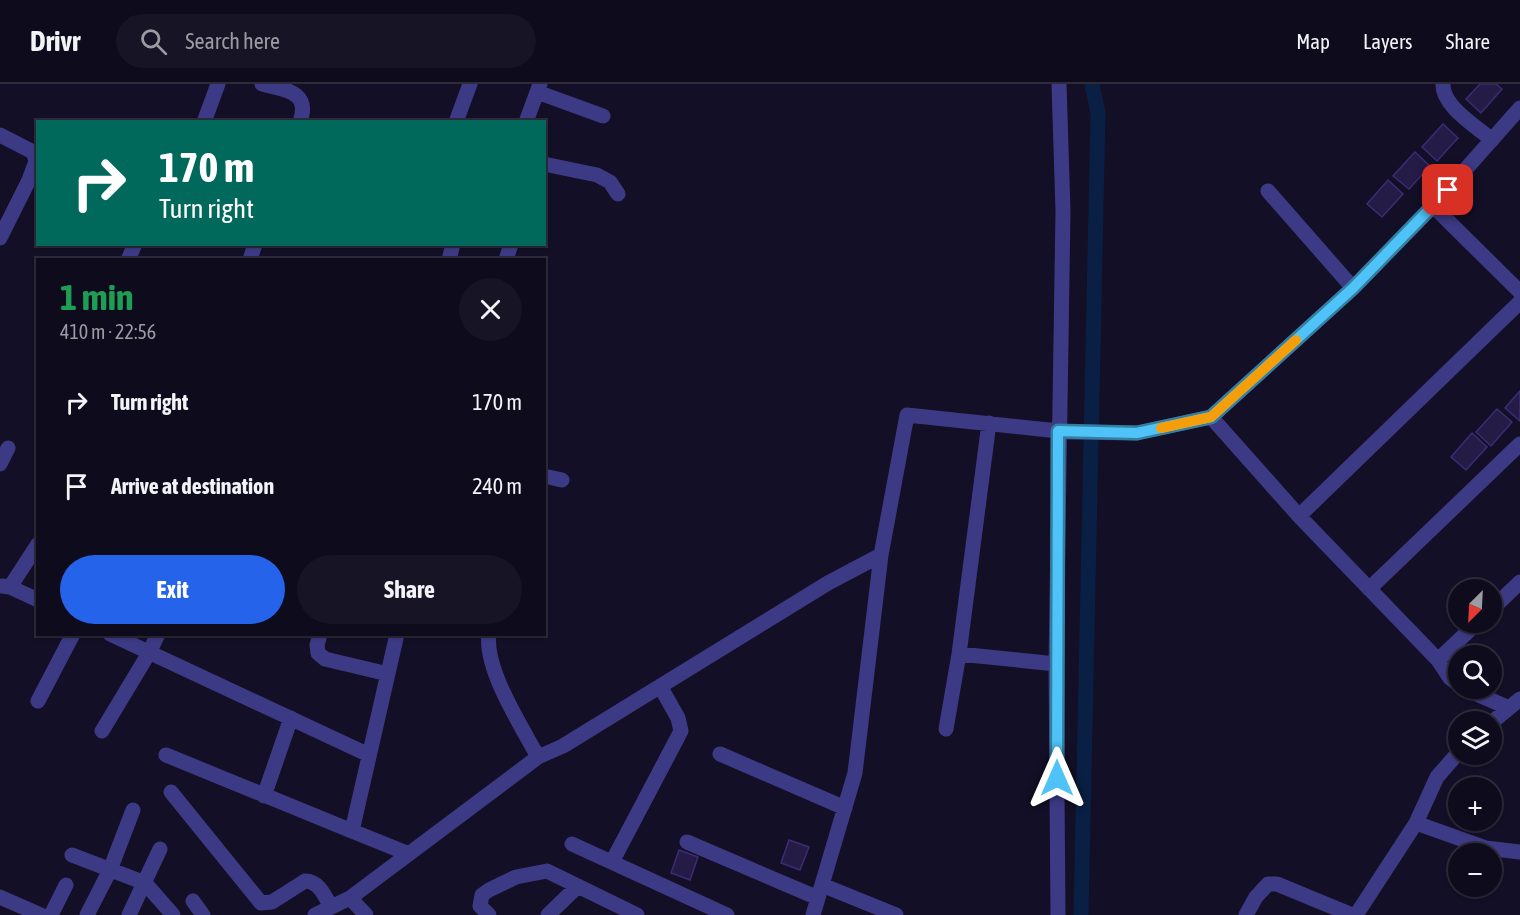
<!DOCTYPE html>
<html lang="en">
<head>
<meta charset="utf-8">
<style>
  :root { --surface:#0e0b1c; --page:#171425; --text:#f1f3f6; --muted:#9b9ba3; --line:#2e2b3b; --accent:#2563eb }
  body { margin:0; font-family:"Asap Condensed",sans-serif; background:var(--page); color:var(--text); height:100vh; display:flex; flex-direction:column; font-size:22px; white-space:nowrap }
  * { box-sizing:border-box; margin:0 }
  p { font-size:20px; color:var(--muted) }
  .icon { flex:none; width:33px; height:33px; fill:none; stroke:currentColor; stroke-width:2; stroke-linecap:round; stroke-linejoin:round }
  .map { position:relative; flex:1; overflow:hidden }
  .sheet { position:absolute; left:36px; top:174px; width:510px; height:378px; display:flex; flex-direction:column; background:var(--surface); border-radius:0px; box-shadow:0 2px 4px #0004,0 0 0 2px var(--line) }
  .sheet>* { flex:none }
  .banner { position:absolute; left:36px; top:36px; width:510px; height:126px; border-radius:0px; box-shadow:0 2px 4px #0004,0 0 0 2px var(--line); background:#00695c; color:#fff; overflow:hidden }
  .needle { width:39px; rotate:204deg }
  .tools { position:absolute; left:1448px; top:495px; display:grid; gap:12px }
  .tools a { display:grid; place-items:center; width:54px; height:54px; border-radius:50%; background:var(--surface); box-shadow:0 2px 4px #0004,0 0 0 2px var(--line); font-size:30px }
  .pin { position:absolute; display:grid; place-items:center; width:51px; height:51px; color:#fff; margin:-26px; border-radius:12px; box-shadow:0 3px 9px #0006 }
  .me { position:absolute; width:66px; margin:-33px; rotate:0deg; stroke-linejoin:round; filter:drop-shadow(0 0 4px #0008) }
  .turn { display:flex; align-items:center; gap:21px; height:126px; padding:0 24px; font-size:27px }
  .turn .icon { width:78px; height:78px; stroke-width:2.5 }
  .turn b { display:block; font-size:42px; line-height:51px }
  .round { display:grid; place-items:center; flex:none; width:63px; height:63px; border-radius:32px; background:var(--page) }
  .summary { display:flex; align-items:center; justify-content:space-between; height:102px; padding:0 24px }
  h1 { font-size:36px; font-weight:700; line-height:45px; color:#1e9e55 }
  .action { display:flex; gap:12px; margin-top:auto; padding:12px 24px }
  .action a { flex:1; height:69px; border-radius:36px; background:var(--accent); color:#fff; font-size:24px; font-weight:700; line-height:69px; text-align:center }
  .action a+a { background:var(--page); color:var(--text) }
  ul { padding:0; list-style:none }
  li { display:flex; align-items:center; gap:18px; height:84px; padding:0 24px }
  li div { flex:1 }
  li b { display:block; font-size:22px }
  li em { font-style:normal }
  header { display:flex; align-items:center; gap:36px; box-sizing:border-box; height:84px; padding:0 30px; background:var(--surface); border-bottom:2px solid var(--line) }
  header strong { font-size:28px }
  nav { display:flex; gap:33px; margin-inline-start:auto; font-size:21px }
  .search { width:420px; height:54px; background:var(--page); display:flex; align-items:center; gap:15px; box-sizing:border-box; padding:0 21px; border-radius:33px; color:var(--muted); font-size:22px }
  .map>svg:first-child { display:block }
</style>
</head>
<body>
<header>
<strong>Drivr</strong>
<div class="search"><svg class="icon" aria-label="search" viewBox="0 0 24 24"><circle cx="10" cy="10" r="6"/><path d="M15 15l6 6"/></svg>Search here</div>
<nav><a>Map</a><a>Layers</a><a>Share</a></nav>
</header>
<div class="map">
<svg width="1520" height="831" viewBox="0 0 1520 831">
  <rect width="100%" height="100%" fill="#130f26"/>
  <g fill="none" stroke-linecap="round" stroke-linejoin="round">
    <path stroke="#0a1f44" stroke-width="15" d="M1081,831L1098,29L1092,0"/>
  </g>
  <path fill="#241b47" stroke="#3b2d73" stroke-width="1.5" d="M1480,0H1496L1502,5L1481,29L1466,15Z
    M1443,40L1458,54L1437,77L1422,63Z
    M1415,68L1430,82L1409,105L1393,92Z
    M1388,96L1403,110L1382,133L1367,120Z
    M1520,307V337L1505,324Z
    M1497,325L1512,338L1491,362L1476,348Z
    M1472,349L1487,363L1466,386L1451,373Z
    M789,756L809,763L800,786L781,779Z
    M679,766L698,773L690,796L671,789Z"/>
  <g fill="none" stroke-linecap="round" stroke-linejoin="round">
    <path stroke="#3d3a85" stroke-width="15" d="M262,0C285,6 311,7 300,38
      M1443,0C1442,22 1476,42 1492,56
      M537,8L603,32
      M204,38L218,0
      M456,38L470,0
      M526,38L540,0
      M0,51L33,68L36,77L29,96L0,154
      M544,80L597,91L610,98L618,110
      M1268,107L1353,204
      M1433,122L1520,208
      M128,176L135,160
      M250,176L255,160
      M449,176L453,160
      M506,176L511,160
      M0,380L8,364
      M544,392L562,396
      M1299,432L1520,218
      M2,502L10,503L38,516
      M10,503L38,460
      M1369,505L1520,360
      M1491,526L1520,498
      M110,550L369,671
      M320,550L317,561L318,569L325,575L388,590
      M397,550L352,747L409,770
      M489,550C484,585 522,643 538,673
      M959,570L1056,580
      M1438,576L1478,538
      M1458,600L1450,594L1438,576L1299,432L1211,333L1353,204L1433,122L1520,24
      M1463,604L1509,624
      M38,617L73,550
      M1491,639L1520,615
      M946,645L959,570L989,339
      M102,647L149,569L158,550
      M720,670L845,724
      M166,671L352,747
      M171,708L261,819L272,818L305,797C319,797 325,812 331,823
      M264,712L291,634
      M1416,739L1486,764L1520,768
      M687,758L818,814
      M572,760L727,831
      M72,771L145,799L173,831
      M612,778L681,647L678,634L660,602
      M822,801L896,831
      M0,813L41,831
      M350,814L366,831
      M193,817L203,831
      M51,831L66,801
      M87,831L110,786L133,726
      M129,831L160,765
      M315,831L350,814L538,673L563,662L828,499L881,471
      M489,831L480,822L482,811L489,806L516,793L547,787L637,831
      M548,831L578,802
      M813,831L855,689L881,471L907,331L1068,348L1137,349L1211,333
      M1058,831L1056,580L1063,127L1059,0
      M1246,831L1256,813L1268,800H1277L1352,831
      M1356,831L1416,739L1437,693L1458,669"/>
  </g>
  <g fill="none" stroke-linecap="round" stroke-linejoin="round">
    <g stroke="#337fa1" stroke-width="15">
      <path id="route" d="M1057,694L1058,347L1137,349L1211,333L1353,204L1448,106"/>
    </g>
    <use href="#route" stroke="#4fc3f7" stroke-width="10"/>
    <path stroke="#f59e0b" stroke-width="10" d="M1161,344L1211,333L1296,256"/>
  </g>
</svg>
<div class="tools">
<a><svg class="needle" viewBox="-14 -14 28 28"><path d="M0-13l5 13h-10z" fill="#e53935"/><path d="M0 13l5-13h-10z" fill="#9b9ba3"/></svg></a>
<a><svg class="icon" aria-label="search" viewBox="0 0 24 24"><circle cx="10" cy="10" r="6"/><path d="M15 15l6 6"/></svg></a>
<a><svg class="icon" aria-label="layers" viewBox="0 0 24 24"><path d="M12 4l9 5-9 5-9-5zM3 14l9 5 9-5"/></svg></a>
<a>+</a>
<a>−</a>
</div>
<div class="pin" style="left:1448px;top:106px;background:#d93025"><svg class="icon" aria-label="arrive" viewBox="0 0 24 24"><path d="M6 21V4h12l-3 4 3 4H6"/></svg></div>
<svg class="me" style="left:1057px;top:694px" viewBox="-20 -20 40 40"><path d="M0-17L14 15 0 8-14 15z" fill="#4fc3f7" stroke="#fff" stroke-width="4"/></svg>
<div class="banner">
<div class="turn"><svg class="icon" aria-label="right" viewBox="0 0 24 24"><path d="M7 20v-9h11M14 6l5 5-5 5"/></svg><div><b>170 m</b>Turn right</div></div>
</div>
<section class="sheet">
<div class="summary"><div><h1>1 min</h1><p>410 m · 22:56</p></div><a class="round"><svg class="icon" aria-label="close" viewBox="0 0 24 24"><path d="M6 6l12 12M18 6L6 18"/></svg></a></div>
<ul>
<li><svg class="icon" aria-label="right" viewBox="0 0 24 24"><path d="M7 20v-9h11M14 6l5 5-5 5"/></svg><div><b>Turn right</b></div><em>170 m</em></li>
<li><svg class="icon" aria-label="arrive" viewBox="0 0 24 24"><path d="M6 21V4h12l-3 4 3 4H6"/></svg><div><b>Arrive at destination</b></div><em>240 m</em></li>
</ul>
<div class="action"><a>Exit</a><a>Share</a></div>
</section>
</div>
</body>
</html>
